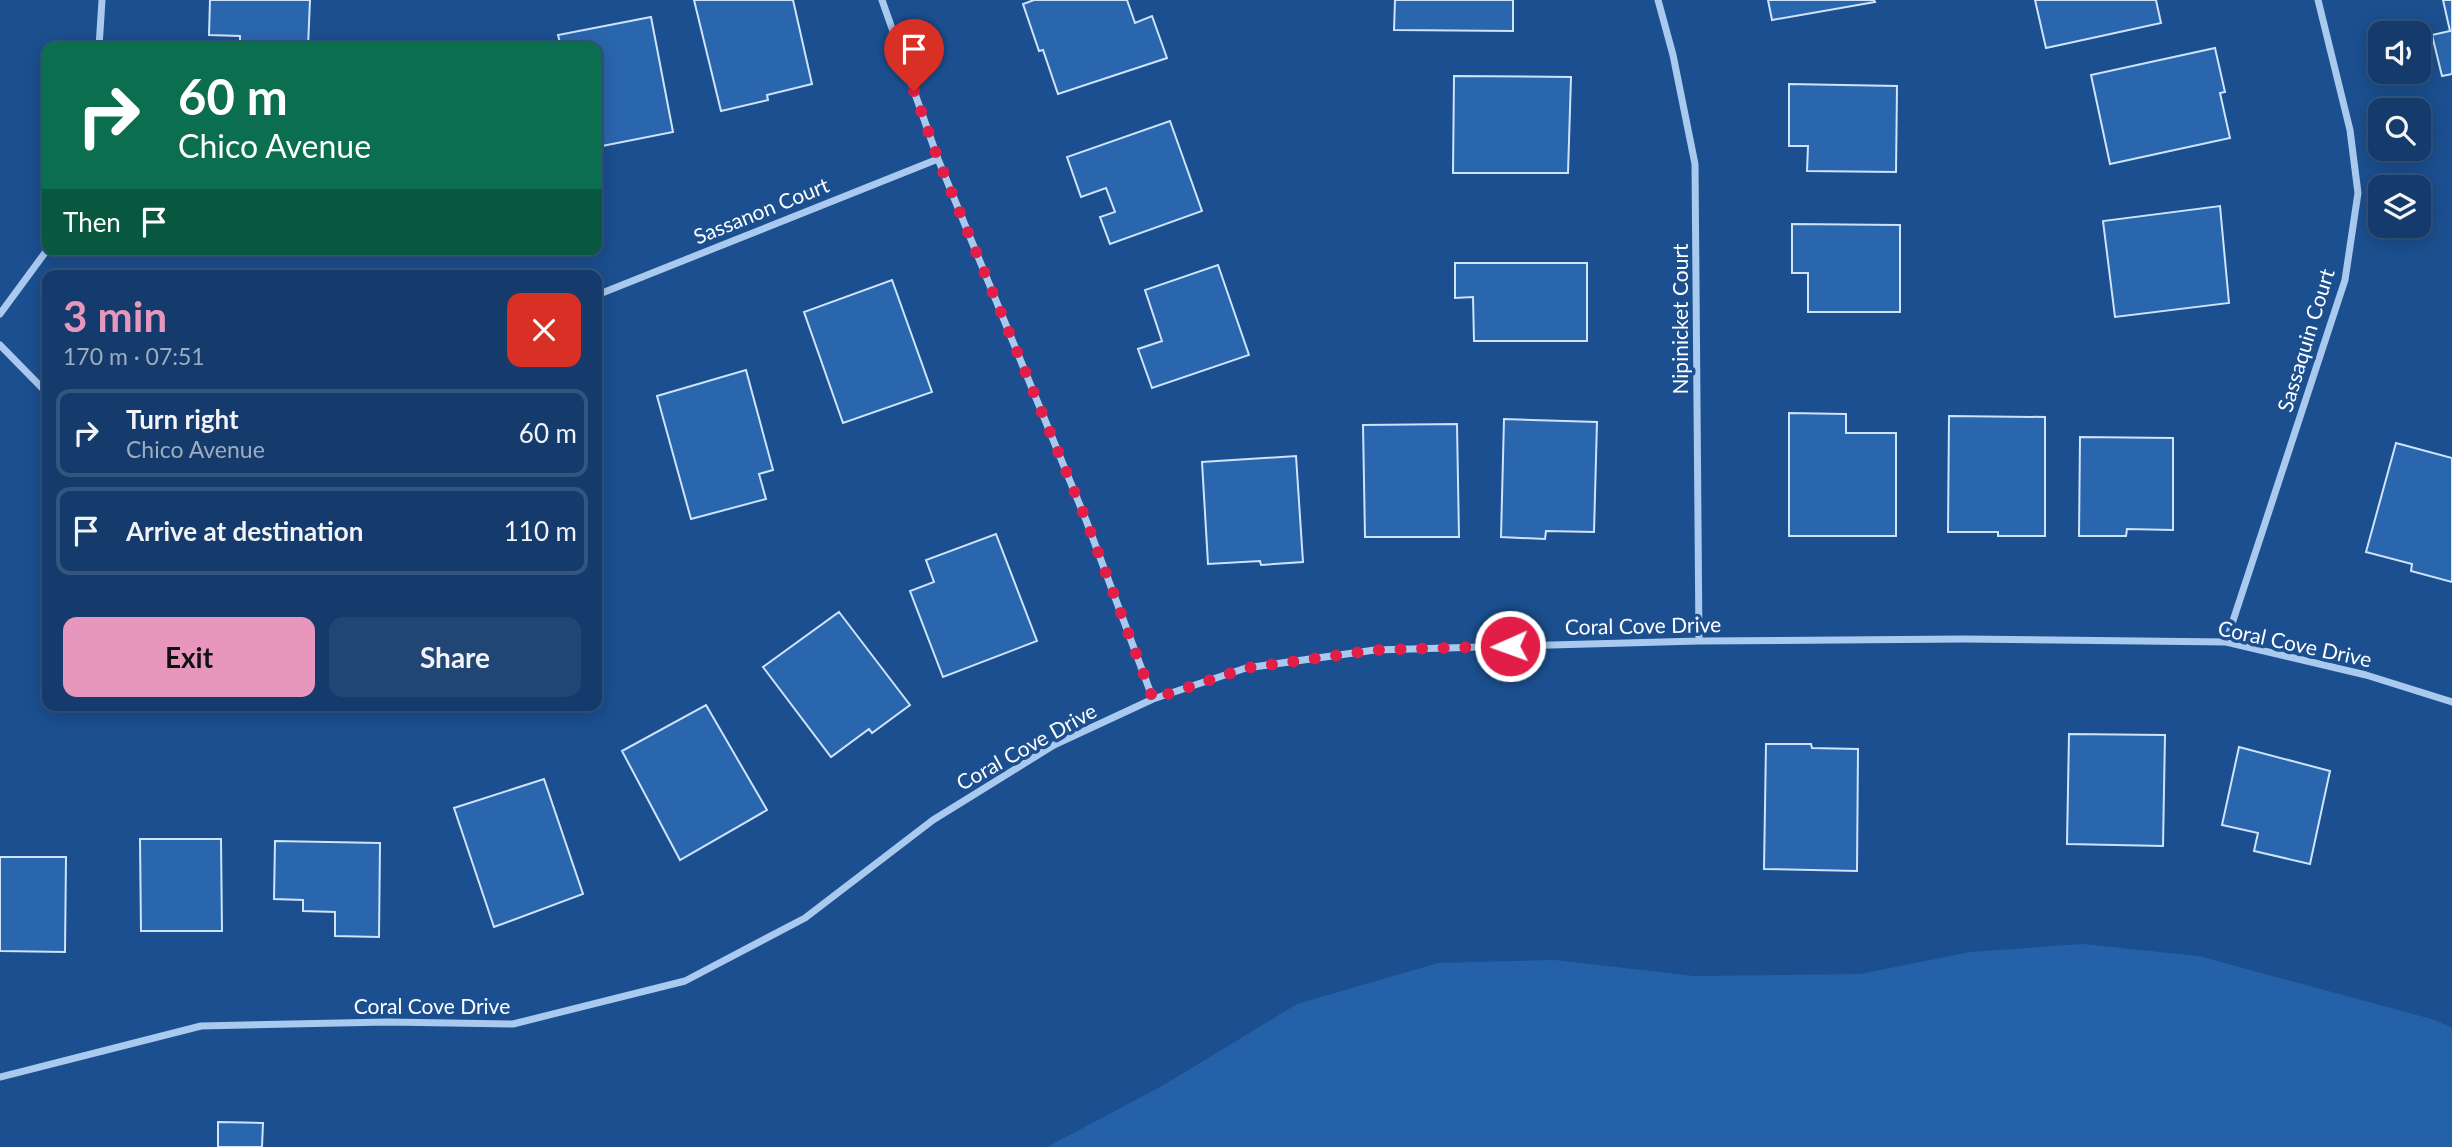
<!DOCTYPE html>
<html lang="en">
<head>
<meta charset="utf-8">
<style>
  :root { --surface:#143b6b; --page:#214673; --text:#f1f3f6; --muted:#9dadc1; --line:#33557e; --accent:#e797bd }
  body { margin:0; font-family:Lato,sans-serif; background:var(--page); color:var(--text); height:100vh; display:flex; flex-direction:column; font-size:26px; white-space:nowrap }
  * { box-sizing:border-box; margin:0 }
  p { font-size:23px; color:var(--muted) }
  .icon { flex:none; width:38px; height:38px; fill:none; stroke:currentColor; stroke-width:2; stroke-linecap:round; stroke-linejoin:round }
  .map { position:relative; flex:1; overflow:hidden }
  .details { position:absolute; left:42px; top:270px; width:560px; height:441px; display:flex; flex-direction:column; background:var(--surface); border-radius:14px; box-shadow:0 4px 18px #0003,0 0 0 2px var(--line) }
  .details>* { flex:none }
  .top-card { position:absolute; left:42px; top:42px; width:560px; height:214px; border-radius:14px; box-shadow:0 4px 18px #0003,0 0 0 2px var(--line); background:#0b6e4f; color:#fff; overflow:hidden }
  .fabs { position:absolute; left:2368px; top:21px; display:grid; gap:14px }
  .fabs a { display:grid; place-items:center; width:63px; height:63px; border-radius:14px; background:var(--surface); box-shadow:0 4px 18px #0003,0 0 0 2px var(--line); font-size:35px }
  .pin { position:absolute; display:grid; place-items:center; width:60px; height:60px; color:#fff; margin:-72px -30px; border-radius:50% 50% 50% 0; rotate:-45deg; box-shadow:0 0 7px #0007 }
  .pin .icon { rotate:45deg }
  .me { position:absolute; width:77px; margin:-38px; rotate:268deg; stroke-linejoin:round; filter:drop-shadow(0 0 5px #0008) }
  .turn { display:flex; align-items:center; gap:24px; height:147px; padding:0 21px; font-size:32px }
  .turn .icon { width:91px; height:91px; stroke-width:2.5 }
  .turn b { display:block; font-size:49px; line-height:60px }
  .then { display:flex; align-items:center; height:66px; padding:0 21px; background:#0003; gap:14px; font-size:26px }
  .round { display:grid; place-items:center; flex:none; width:74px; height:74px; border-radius:14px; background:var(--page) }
  .summary { display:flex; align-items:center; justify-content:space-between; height:119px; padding:0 21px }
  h1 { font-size:42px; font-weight:700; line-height:52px; color:var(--accent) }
  .action { display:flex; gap:14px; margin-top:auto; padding:14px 21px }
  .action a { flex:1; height:80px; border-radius:14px; background:var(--accent); color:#111; font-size:28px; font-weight:700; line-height:80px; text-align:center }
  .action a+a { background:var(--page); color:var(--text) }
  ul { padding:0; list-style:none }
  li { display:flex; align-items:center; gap:21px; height:88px; margin:0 14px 10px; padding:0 7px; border:4px solid var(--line); border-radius:14px }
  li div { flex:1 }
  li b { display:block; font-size:26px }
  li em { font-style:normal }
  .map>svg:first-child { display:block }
</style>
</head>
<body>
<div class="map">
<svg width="2452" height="1147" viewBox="0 0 2452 1147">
  <rect width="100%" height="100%" fill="#1b4f8f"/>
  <path fill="#2461a8" d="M2083,944L2199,956L2435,1020L2452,1028V1147H1047L1162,1086L1297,1004L1438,963L1555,960L1694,976L1860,974L1970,952Z"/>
  <path fill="#2a66ad" stroke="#cfe3fa" stroke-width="2" d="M210,0H310L308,47H240V36L209,35Z
    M694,0H793L812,84L767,95L768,100L721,111Z
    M1034,0H1127L1135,23L1152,16L1167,58L1058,94L1043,50L1039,51L1023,4Z
    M1395,0H1513V31L1394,30Z
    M1768,0H1874L1875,2L1772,20Z
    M2035,0H2156L2161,23L2046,48Z
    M2443,0H2452V74L2442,76L2432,35L2450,31Z
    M651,17L673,132L597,147V47H561L558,35Z
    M2215,48L2225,92L2220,93L2230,138L2110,164L2091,75Z
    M1454,76L1571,77L1568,173H1453Z
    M1789,84L1897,86L1896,172L1807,171L1808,146H1789Z
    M1170,121L1202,211L1110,244L1100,217L1115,212L1106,188L1081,197L1067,157Z
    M2220,206L2229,303L2115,317L2103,221Z
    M1792,224L1900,225V312H1808V273H1792Z
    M1455,263H1587V341H1474L1473,297L1455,298Z
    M1218,265L1249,355L1152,388L1138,349L1162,341L1145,290Z
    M892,280L932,392L843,423L804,312Z
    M746,370L773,470L759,474L766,499L691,519L657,396Z
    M1789,413L1846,414V433H1896V536H1789Z
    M1949,416L2045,417V536H1998V532H1948Z
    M1504,419L1597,422L1594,532L1546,531L1545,539L1501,537Z
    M1457,424L1459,537H1365L1363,425Z
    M2080,437L2173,438V530L2127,529L2126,536H2079Z
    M2396,443L2452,458V582L2411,571L2412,564L2366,552Z
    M1296,456L1303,562L1261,565L1260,561L1208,564L1202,462Z
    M996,534L1037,641L943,677L910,591L934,582L926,560Z
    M839,612L910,705L872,733L869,729L831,757L763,667Z
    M706,705L767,810L680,860L622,751Z
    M2069,734L2165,735L2163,846L2067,844Z
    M1766,744H1811L1812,748L1858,749L1857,871L1764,869Z
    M2239,747L2330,771L2310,864L2254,851L2258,833L2222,825Z
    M544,779L583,894L494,927L454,808Z
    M140,839H221L222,931H141Z
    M275,841L380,843L379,937L335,936V912L303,911V900L274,899Z
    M0,857H66L65,952L0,951Z
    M218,1122L263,1123L262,1147H218Z"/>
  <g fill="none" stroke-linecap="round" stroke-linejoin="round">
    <path stroke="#a9c9ee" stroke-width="7" d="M882,0L938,159L1086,520L1153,699
      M1658,0L1673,55L1695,164L1699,641
      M99,47L102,0
      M597,295L938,159
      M0,314L47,250
      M0,345L47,393
      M2226,642L2345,280L2358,193L2350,130L2318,0
      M0,1077L201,1026L388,1022L513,1024L685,981L805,918L933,820L1054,745L1153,699L1246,668L1375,650L1699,641L1964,639L2226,642L2366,675L2452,702"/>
  </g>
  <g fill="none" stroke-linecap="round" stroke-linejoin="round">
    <path stroke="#e11d48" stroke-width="12" stroke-dasharray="0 21.6" d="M914,91L938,159L1086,520L1153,699L1246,668L1375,650L1510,646"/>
  </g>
  <g text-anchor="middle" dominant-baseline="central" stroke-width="7" stroke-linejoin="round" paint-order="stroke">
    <g font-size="21" fill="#fff" stroke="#1b4f8f">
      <text transform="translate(761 210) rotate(-22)">Sassanon Court</text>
      <text transform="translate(1679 319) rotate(-90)">Nipinicket Court</text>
      <text transform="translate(2305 340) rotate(-73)">Sassaquin Court</text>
      <text transform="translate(1643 625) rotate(-1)">Coral Cove Drive</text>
      <text transform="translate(2295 643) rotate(12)">Coral Cove Drive</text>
      <text transform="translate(1026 746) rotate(-29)">Coral Cove Drive</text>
      <text x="432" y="1005">Coral Cove Drive</text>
    </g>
  </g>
</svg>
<div class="fabs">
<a><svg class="icon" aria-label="sound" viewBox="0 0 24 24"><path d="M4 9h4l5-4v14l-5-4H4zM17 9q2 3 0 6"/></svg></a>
<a><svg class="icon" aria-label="search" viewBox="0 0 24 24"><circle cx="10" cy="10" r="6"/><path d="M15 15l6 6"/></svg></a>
<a><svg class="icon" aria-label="layers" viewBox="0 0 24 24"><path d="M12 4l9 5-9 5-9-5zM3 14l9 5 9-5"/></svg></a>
</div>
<div class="pin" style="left:914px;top:91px;background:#d93025"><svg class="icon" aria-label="arrive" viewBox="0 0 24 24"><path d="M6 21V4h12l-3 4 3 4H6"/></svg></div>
<svg class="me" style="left:1510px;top:646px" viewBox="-20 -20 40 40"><circle r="17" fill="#e11d48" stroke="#fff" stroke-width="3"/><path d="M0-11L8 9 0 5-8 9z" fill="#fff"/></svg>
<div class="top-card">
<div class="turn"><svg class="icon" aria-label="right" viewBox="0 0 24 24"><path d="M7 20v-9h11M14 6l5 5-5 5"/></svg><div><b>60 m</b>Chico Avenue</div></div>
<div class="then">Then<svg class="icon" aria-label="arrive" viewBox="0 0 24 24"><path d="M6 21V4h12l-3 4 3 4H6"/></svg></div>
</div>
<section class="details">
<div class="summary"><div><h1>3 min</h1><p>170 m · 07:51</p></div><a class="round" style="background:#d93025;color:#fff"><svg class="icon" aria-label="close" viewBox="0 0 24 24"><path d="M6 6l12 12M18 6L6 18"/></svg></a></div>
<ul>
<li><svg class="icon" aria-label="right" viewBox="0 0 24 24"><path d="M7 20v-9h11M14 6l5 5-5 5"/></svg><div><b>Turn right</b><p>Chico Avenue</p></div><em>60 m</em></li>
<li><svg class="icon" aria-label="arrive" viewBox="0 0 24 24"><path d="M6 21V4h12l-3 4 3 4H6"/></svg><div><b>Arrive at destination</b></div><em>110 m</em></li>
</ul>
<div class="action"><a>Exit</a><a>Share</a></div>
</section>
</div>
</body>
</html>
